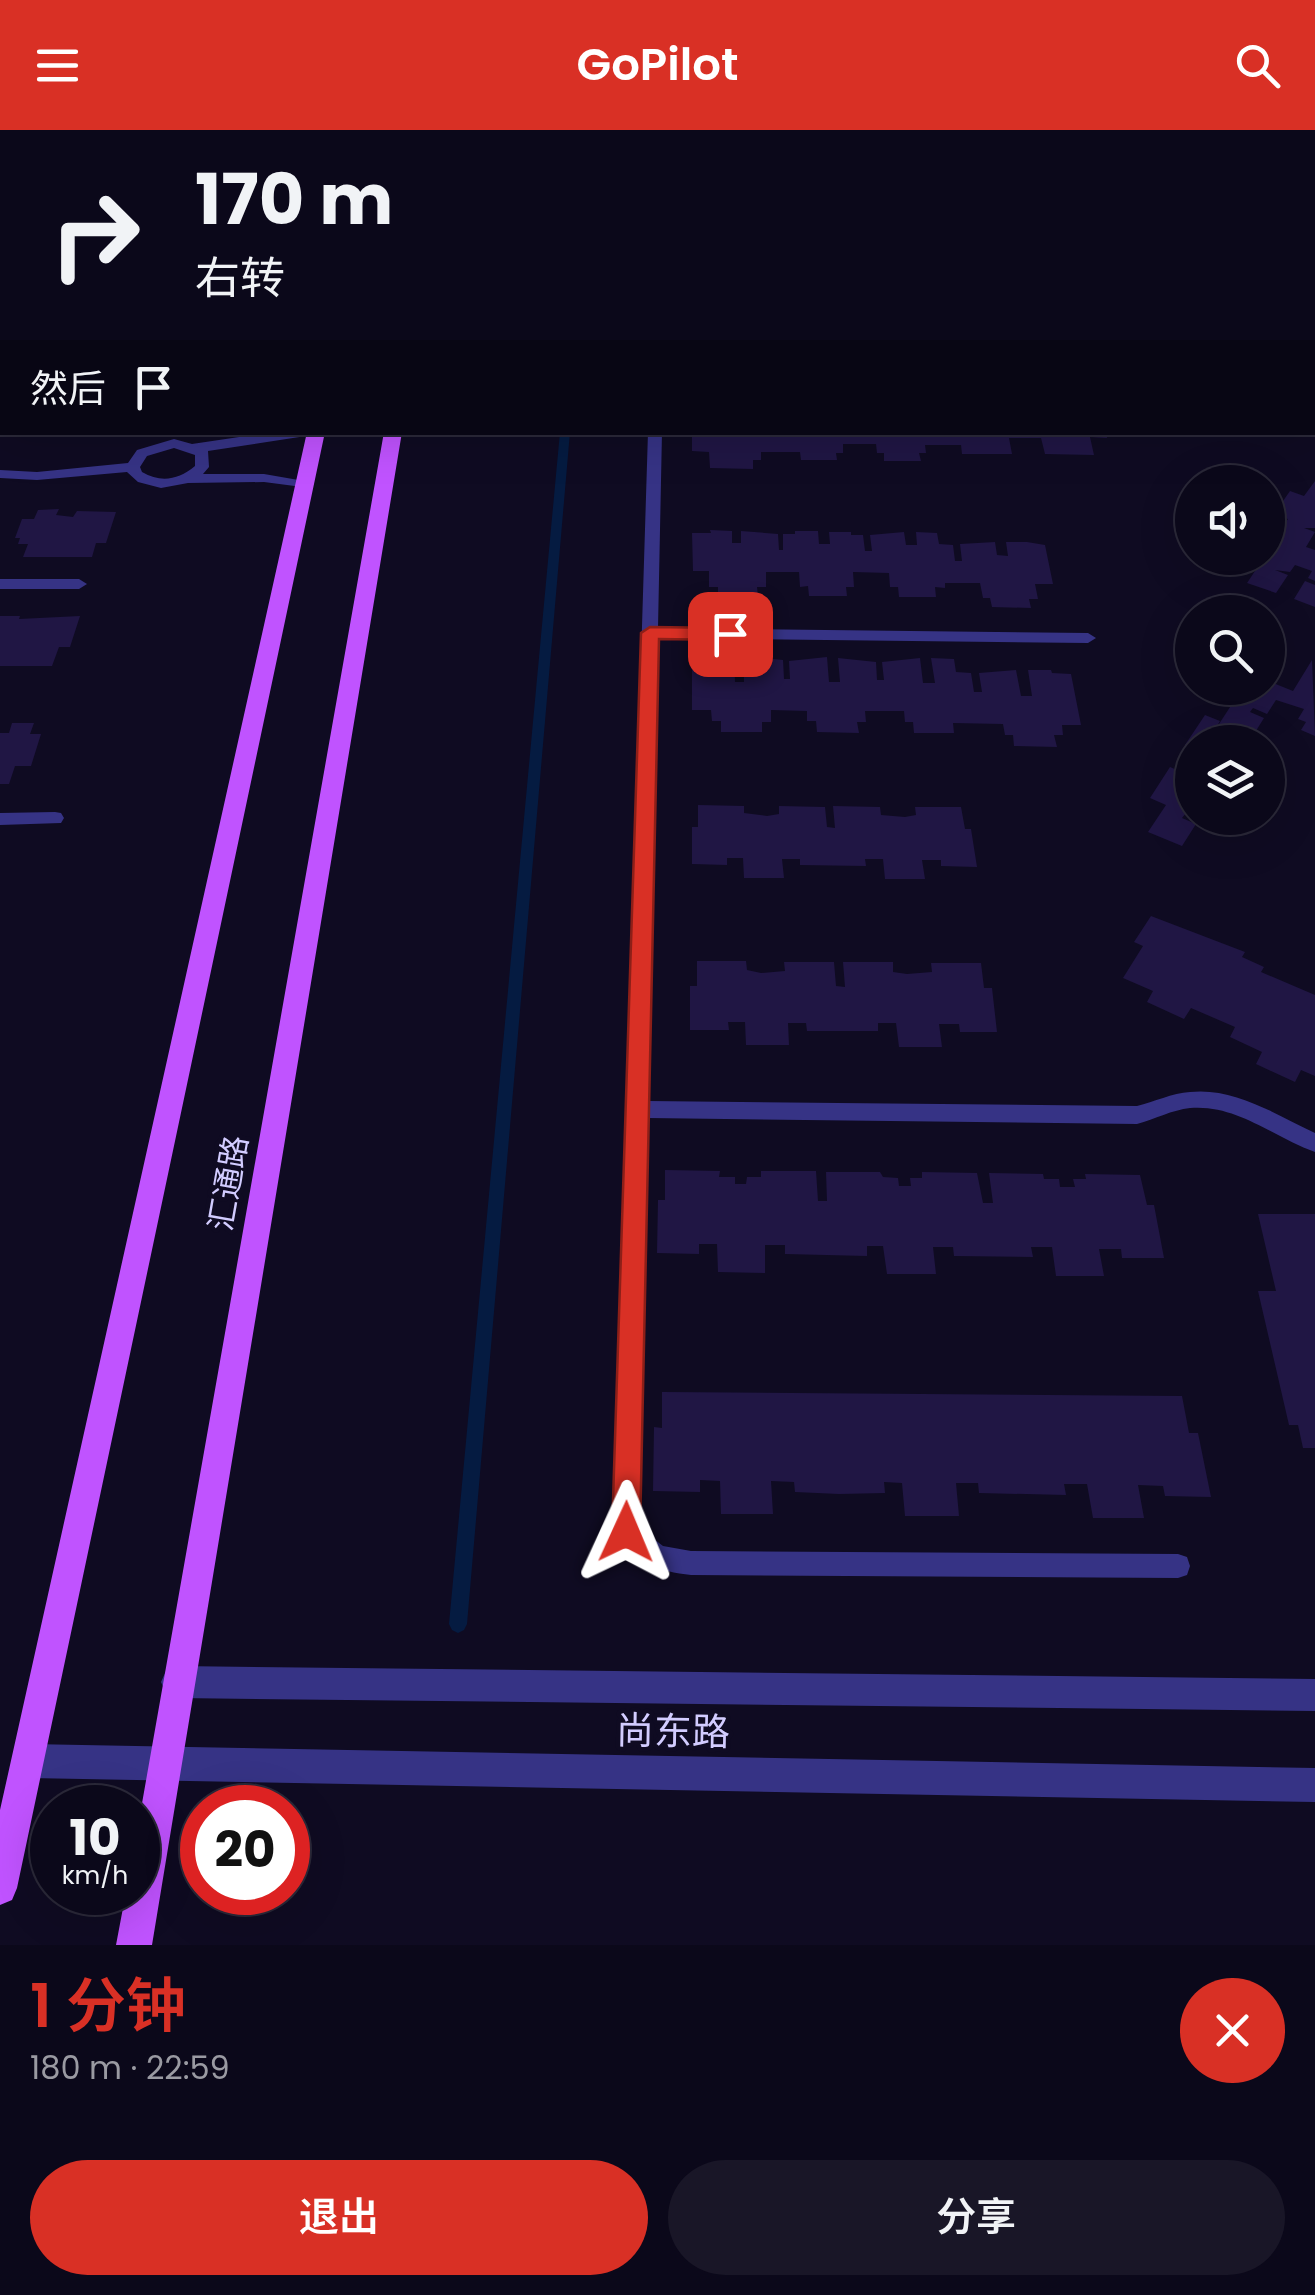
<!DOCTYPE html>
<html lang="zh">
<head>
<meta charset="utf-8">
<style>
  :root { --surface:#0b081a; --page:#191627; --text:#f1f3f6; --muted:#9a9aa2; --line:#2b2939; --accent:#d93025 }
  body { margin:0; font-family:Poppins,"Noto Sans SC",sans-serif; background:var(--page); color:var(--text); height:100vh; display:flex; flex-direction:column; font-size:38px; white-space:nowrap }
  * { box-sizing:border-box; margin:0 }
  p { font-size:32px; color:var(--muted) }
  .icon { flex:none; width:55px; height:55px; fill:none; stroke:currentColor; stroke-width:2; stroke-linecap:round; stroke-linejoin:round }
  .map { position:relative; height:1815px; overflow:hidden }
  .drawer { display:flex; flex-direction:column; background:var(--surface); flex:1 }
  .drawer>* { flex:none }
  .hud { position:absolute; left:0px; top:0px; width:1315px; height:305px; box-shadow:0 10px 40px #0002,0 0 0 2px var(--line); background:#0b081a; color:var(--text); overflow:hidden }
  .tools { position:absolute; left:1175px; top:335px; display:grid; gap:20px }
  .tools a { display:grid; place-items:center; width:110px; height:110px; border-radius:50%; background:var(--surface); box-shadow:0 10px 40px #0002,0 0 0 2px var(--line); font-size:50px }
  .speed { position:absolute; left:30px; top:1655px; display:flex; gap:20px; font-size:50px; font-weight:700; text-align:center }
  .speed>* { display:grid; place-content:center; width:130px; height:130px; border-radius:50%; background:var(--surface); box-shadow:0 10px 40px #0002,0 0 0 2px var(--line); line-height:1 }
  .speed small { font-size:25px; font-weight:400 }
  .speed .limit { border:15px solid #d22; background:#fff; color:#111 }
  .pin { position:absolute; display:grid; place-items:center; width:85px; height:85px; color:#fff; margin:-42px; border-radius:20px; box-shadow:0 5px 15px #0006 }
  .me { position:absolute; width:110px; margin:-55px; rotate:1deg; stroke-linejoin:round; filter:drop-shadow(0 0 8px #0008) }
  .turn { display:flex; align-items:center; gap:35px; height:210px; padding:0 30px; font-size:45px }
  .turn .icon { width:130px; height:130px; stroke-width:2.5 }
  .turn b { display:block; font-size:70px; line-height:85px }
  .then { display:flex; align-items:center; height:95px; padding:0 30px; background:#0003; gap:20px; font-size:38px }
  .round { display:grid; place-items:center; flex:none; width:105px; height:105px; border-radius:52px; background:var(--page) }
  .summary { display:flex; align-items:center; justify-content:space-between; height:170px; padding:0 30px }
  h1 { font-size:60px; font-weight:600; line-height:75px; color:var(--accent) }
  .cta { display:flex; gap:20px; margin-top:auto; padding:20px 30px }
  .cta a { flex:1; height:115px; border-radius:60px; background:var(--accent); color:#fff; font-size:40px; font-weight:600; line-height:115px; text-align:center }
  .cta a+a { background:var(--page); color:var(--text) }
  header { display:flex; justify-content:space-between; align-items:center; height:130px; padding:0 30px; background:var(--accent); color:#fff; font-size:45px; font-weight:600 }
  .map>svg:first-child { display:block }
</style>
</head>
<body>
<header><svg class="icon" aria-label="menu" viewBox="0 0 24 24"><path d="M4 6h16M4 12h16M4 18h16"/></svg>GoPilot<svg class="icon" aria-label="search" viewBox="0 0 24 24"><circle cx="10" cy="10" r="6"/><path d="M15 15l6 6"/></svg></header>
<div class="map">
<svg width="1315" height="1815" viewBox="0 0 1315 1815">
  <rect width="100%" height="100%" fill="#0f0b22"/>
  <path fill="#051b41" d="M0,0H1315V24L1312,2H2L0,33Z"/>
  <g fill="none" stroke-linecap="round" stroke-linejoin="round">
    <path fill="#051b41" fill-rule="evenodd" d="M560,302H570L467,1494L464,1500L458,1503L452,1500L449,1494Z"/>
  </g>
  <path fill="#201644" d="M692,302H1106L1107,308L1090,307L1094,325L1045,324L1041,308H1009L1012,324H962L961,315H925L926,323H919L921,331H884V323H877L876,314H843V323H836L837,330H801L800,322H761V330H753V339L710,338L709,322L692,321Z
    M1315,351V398H1304L1315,402L1306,417L1315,420V451L1308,448L1312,441L1295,435L1290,442L1275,440L1288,445L1276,463L1247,453L1261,432L1250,428H1268V404L1276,407L1288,389L1274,384L1290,361L1304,366Z
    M59,379L56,385L73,387L77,381L116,382L106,413H96L92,427H23L28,414H18L20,408H15L22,389H34L38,380Z
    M710,400L732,401V413H741V401L778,404L779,420H783V404H795V401H818L819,414H830L829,402H851V405H863L865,421H872L870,405L904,402L906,415H917L916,402L937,403L939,414L953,415L955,431H962L960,414L995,412L997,425L1008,426L1006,412H1027L1045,415L1053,454H1035L1038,469H1029L1031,478L992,477L990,468H983L980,453H945V458L935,457L936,467H899L898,457H890L889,443L853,442L854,457H846L847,466H809L808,456L800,457L799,442H766V457H757L758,466H718V457H709V441H693L692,403H711Z
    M1305,451L1315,455V477L1294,469Z
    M0,486H20L19,489L80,486L70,517H59L52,536H0Z
    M712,526H734L735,552H744V526L783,530L784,549H790L789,531L827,527L829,552H840L838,528L876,532L877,550H884L882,532L920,528L923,553H935L931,528L954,529L956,542L971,543L974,562H982L979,543L1016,540L1021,566H1032L1028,540H1051L1052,543L1071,544L1081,595H1062L1063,605H1054L1057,617L1014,616L1013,605H1005L1003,594L953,593L954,603H914L913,592H905L904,581H865L866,592H857L859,603L817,602L816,591H807V581L771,580V592H762V602H721V591H712L711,580H692V530H712Z
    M1312,530L1315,606L1301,600L1306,592L1298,589L1304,579L1276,570L1267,584L1253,578L1250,582L1264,588L1254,604L1265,608L1262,612H1192V618L1185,615L1205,585L1220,591L1217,596L1228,601L1219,594L1234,571L1218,565L1223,558H1268V551L1293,561Z
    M12,593H34L30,604H41L31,636H15L9,654H0V603H9Z
    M1170,637L1186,644L1183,649L1192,653V685L1186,683L1182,688L1196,694L1182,716L1148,702L1166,675L1150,668Z
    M698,675L744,676V683L767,686L779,684V676L825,677L827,697L835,698L833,676L880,677L881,685L905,687L916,685L915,677H961L965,699H971L977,737L941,736V730H922L925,749H885L883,729H865L866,736L800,735V729H782L784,748H744L743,728H727V735L692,734V697H698Z
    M1151,786L1245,822L1242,827L1264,837L1261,842L1315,865V946L1301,940L1295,952L1256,934L1262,922L1230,907L1235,897L1191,878L1184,889L1147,872L1153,861L1123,848L1143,816L1134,812Z
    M697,831H746L747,840L761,843L785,841L784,832H834L836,856L845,857L843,832H893V842L907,844L932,842L931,833H981L984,858H992L997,902H960L959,894H939L942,917H899L896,893H878V901H807L806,893H788L789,915H746L745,892H728L729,900H690V856H697Z
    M665,1040L720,1041L719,1047H735V1054H746L747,1047H761V1041H816L818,1071H827L826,1042H880L883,1047L898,1048L899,1056H911L910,1048H922V1042L977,1043L983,1073H993L989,1043L1043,1044L1044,1049H1059L1060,1057H1075L1073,1049H1086L1085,1044L1140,1045L1147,1075H1154L1164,1128H1122L1121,1119H1099L1104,1146H1056L1052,1117H1031L1033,1127L954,1126L953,1117H933L936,1144H887L883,1116H867V1126L785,1124V1115H765V1143L718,1142L717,1114H699V1124L657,1123L658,1070H665Z
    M1258,1084H1315V1318H1303L1298,1295H1289L1258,1161H1276Z
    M662,1262L1182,1266L1189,1303H1198L1211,1367L1165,1366L1163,1356L1138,1355L1144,1388H1093L1087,1354H1064L1066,1365L979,1363L978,1353H956L959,1386H905L902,1353L884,1352L885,1363L839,1364L795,1362L794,1352L771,1351L773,1384H721L720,1351L700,1350V1362L653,1361L654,1297L662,1298Z"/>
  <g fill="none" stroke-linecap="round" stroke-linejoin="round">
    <path fill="#363385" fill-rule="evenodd" d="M1312,58H1315V66H1312Z
      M1312,238H1315V246H1312Z
      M272,302H313L306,306L208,321L209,337L203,344H264L310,352V358L264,352L188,353L161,358L138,352L127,342L37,350L0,348V340L37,342L128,333L137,320L174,309L192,314ZM174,318L195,325V336C178,350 161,353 142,342L140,337L147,326Z
      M648,302H662L658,498L1088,503L1096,508L1088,513L658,508L648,971L1137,976C1154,972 1172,963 1190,962C1234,957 1277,985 1315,1003V1022C1273,1007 1237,974 1190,978C1172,980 1155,989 1137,994L648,988L638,1397L663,1416L691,1421L1178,1424L1187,1427L1190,1436L1187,1445L1178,1448L691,1445C661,1442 626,1431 614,1401Z
      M0,449H79L87,454L79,459H0Z
      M55,682L61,683L64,688L61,693L0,695V683Z"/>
    <path fill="#363385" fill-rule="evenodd" d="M177,1536L1315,1549V1581L177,1568L166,1563L161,1552L166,1541Z
      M29,1614L1315,1638V1672L29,1648L17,1643L12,1631L17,1619Z"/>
    <path fill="#c053ff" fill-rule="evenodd" d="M307,302H325L17,1758L12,1770L0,1775V1680Z
      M384,302H402L152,1815H116L126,1762H138V1696Z"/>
  </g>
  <path fill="#d93025" stroke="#8d1f18" stroke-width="2.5" d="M650,497L730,498L739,504L730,510L659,509L640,1402L636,1411L626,1415L616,1411L612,1402L641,503Z"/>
  <g text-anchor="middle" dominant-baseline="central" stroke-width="9" stroke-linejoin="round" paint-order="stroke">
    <g font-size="32" fill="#d2ccff" stroke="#0f0b22">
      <text transform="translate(228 1053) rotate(-80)">汇通路</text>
    </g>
    <g font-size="38" fill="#d2ccff" stroke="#0f0b22">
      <text transform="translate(673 1601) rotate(1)">尚东路</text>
    </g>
  </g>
</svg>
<div class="tools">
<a><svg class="icon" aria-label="sound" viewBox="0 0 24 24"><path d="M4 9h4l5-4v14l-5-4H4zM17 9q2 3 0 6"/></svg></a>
<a><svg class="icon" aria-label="search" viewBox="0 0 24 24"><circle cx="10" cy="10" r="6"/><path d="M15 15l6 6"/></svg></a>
<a><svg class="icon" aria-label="layers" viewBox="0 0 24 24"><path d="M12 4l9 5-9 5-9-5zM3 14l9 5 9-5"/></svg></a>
</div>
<div class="speed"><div>10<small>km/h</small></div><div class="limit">20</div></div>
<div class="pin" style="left:730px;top:504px;background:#d93025"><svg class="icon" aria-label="arrive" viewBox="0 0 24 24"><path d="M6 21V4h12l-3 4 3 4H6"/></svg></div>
<svg class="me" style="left:626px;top:1402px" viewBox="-20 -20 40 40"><path d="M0-17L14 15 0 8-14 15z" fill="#d93025" stroke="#fff" stroke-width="4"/></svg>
<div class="hud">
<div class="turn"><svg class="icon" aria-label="right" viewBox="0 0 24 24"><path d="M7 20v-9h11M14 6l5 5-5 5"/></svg><div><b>170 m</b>右转</div></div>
<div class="then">然后<svg class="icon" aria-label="arrive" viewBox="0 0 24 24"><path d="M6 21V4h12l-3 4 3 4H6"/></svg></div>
</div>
</div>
<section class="drawer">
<div class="summary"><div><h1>1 分钟</h1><p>180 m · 22:59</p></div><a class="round" style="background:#d93025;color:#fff"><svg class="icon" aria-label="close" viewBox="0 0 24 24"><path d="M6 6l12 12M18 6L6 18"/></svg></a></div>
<div class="cta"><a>退出</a><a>分享</a></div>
</section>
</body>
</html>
